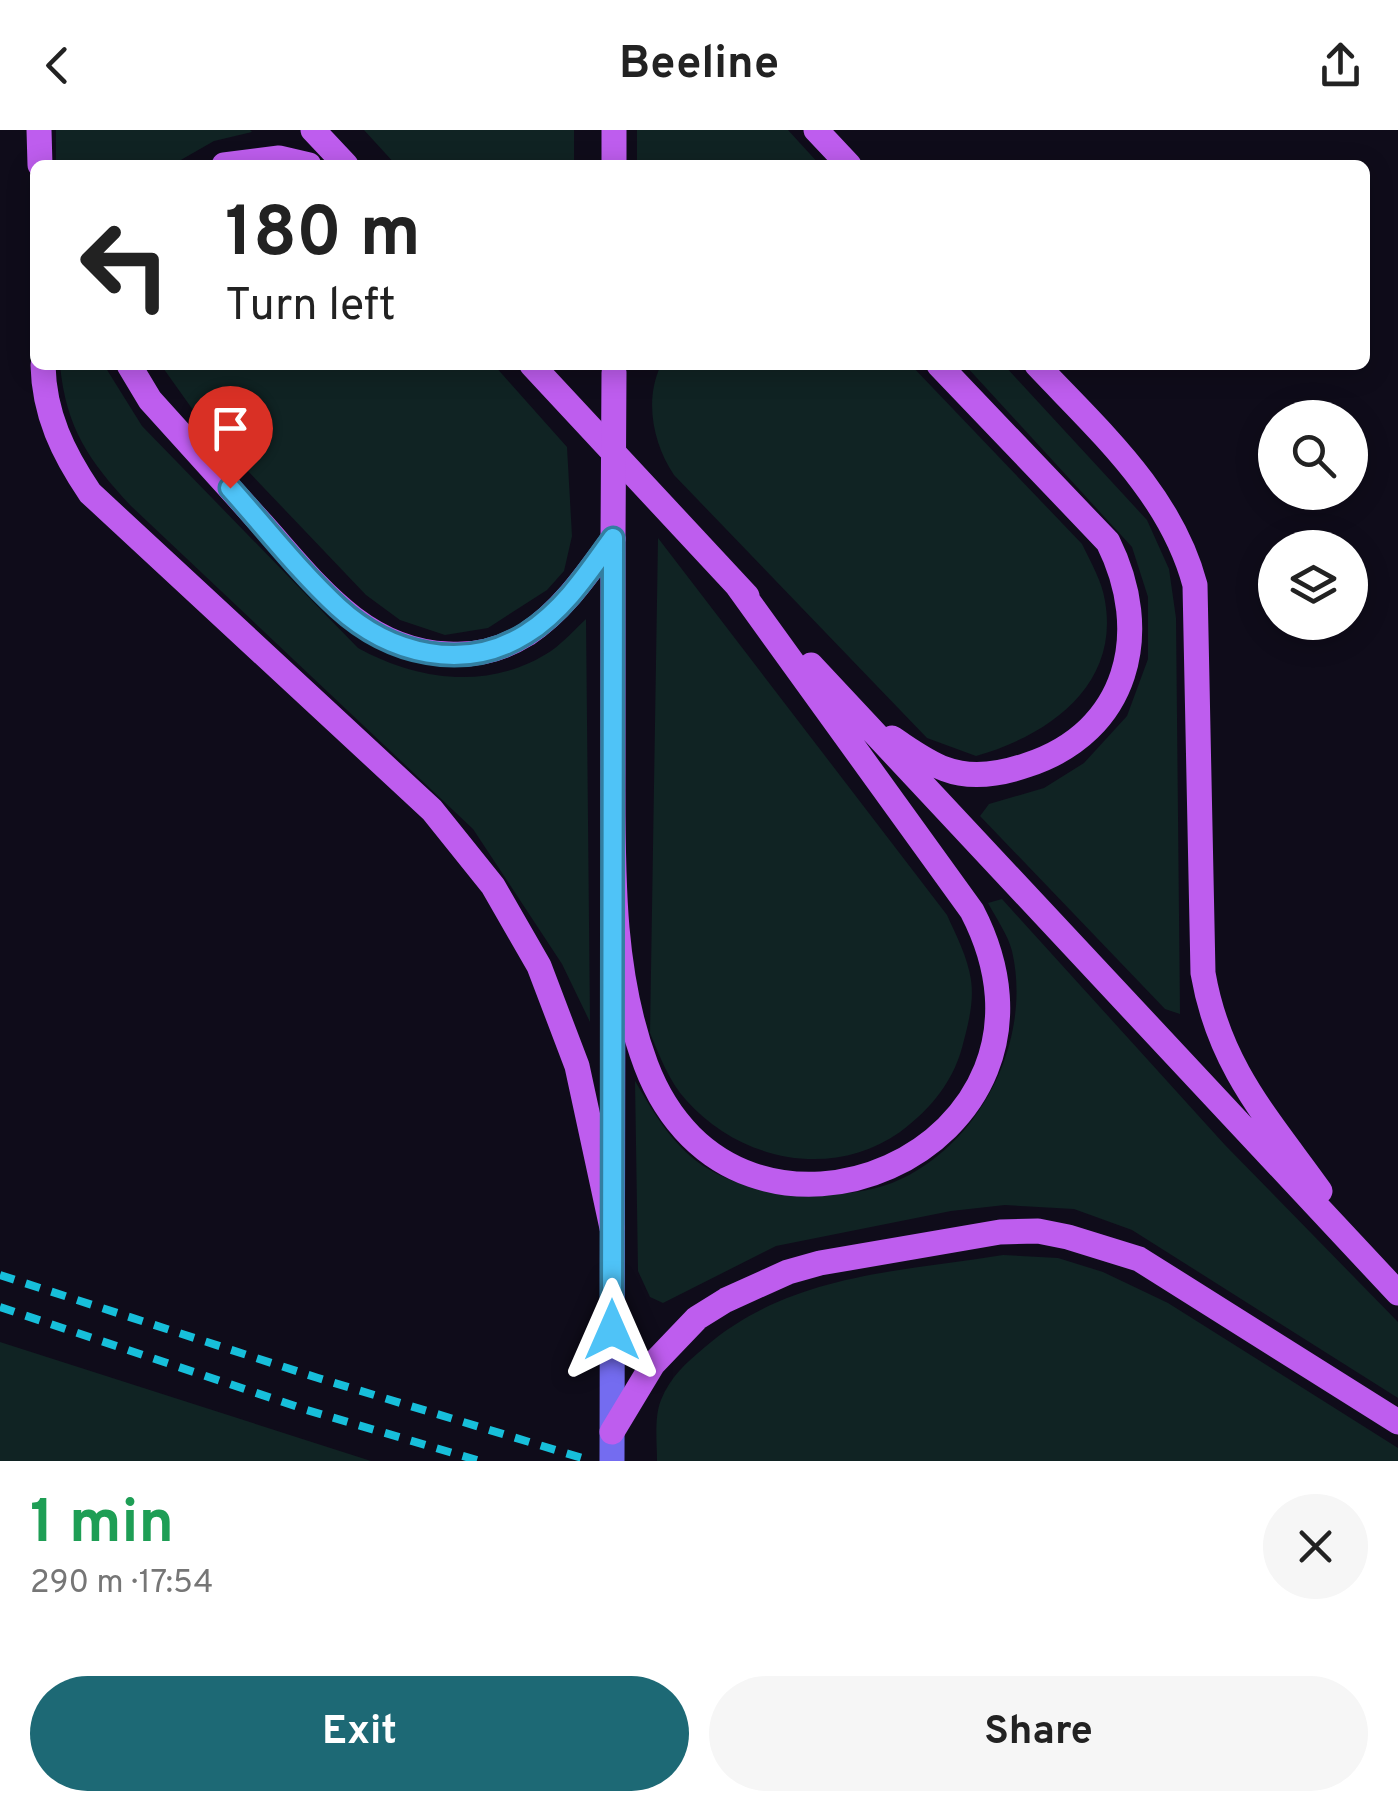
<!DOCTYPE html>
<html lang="en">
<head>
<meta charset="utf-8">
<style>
  :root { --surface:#fff; --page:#f6f6f6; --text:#222; --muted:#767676; --accent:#1d6975 }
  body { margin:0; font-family:Overpass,sans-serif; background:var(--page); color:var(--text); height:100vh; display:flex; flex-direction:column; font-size:38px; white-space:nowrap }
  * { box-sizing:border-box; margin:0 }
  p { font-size:32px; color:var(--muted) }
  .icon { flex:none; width:55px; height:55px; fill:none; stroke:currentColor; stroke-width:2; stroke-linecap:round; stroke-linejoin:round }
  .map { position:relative; height:1331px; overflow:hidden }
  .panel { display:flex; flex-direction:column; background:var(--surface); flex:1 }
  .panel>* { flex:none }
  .hud { position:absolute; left:30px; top:30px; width:1340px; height:210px; border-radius:15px; box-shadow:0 5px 25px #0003; background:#fff; color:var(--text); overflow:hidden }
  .tools { position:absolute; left:1258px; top:270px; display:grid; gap:20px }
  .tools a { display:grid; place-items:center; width:110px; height:110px; border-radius:50%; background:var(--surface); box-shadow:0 5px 25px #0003; font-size:50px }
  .pin { position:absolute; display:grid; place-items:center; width:85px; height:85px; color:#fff; margin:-102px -42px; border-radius:50% 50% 50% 0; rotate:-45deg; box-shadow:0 0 10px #0007 }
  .pin .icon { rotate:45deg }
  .me { position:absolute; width:110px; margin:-55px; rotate:0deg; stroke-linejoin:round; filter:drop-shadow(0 0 8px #0008) }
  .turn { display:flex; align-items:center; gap:35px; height:210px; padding:0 30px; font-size:45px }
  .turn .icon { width:130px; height:130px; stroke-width:2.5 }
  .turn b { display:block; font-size:70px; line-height:85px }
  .round { display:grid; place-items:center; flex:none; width:105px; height:105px; border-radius:52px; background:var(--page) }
  .summary { display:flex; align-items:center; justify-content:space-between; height:170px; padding:0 30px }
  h1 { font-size:60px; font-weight:700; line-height:75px; color:#1e9e55 }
  .primary-button { display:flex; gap:20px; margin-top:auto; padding:20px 30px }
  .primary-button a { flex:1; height:115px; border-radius:60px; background:var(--accent); color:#fff; font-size:40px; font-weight:700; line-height:115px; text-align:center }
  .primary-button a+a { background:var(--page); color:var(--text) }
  header { display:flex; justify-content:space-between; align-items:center; height:130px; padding:0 30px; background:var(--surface); font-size:45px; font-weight:700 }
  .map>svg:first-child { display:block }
</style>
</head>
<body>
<header><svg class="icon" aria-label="back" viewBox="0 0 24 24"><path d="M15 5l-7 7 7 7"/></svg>Beeline<svg class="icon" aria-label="share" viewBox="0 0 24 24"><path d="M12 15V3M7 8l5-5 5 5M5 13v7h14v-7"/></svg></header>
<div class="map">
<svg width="1398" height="1331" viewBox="0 0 1398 1331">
  <rect width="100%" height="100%" fill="#0f0c1a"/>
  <path fill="#102323" d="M56,0H250L252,2L214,11L172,35H56Z
    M364,0H574V35H396Z
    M637,0H788L820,35H637Z
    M60,235H104L142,296L358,518C418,551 490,561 551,521C564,512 575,499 586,489L590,892L562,834L473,699L131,376C89,331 66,298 60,235Z
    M161,235H494L567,317L572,406L564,441L547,460L488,498L445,505L400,490L366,465L203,294Z
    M661,235H911L1082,414C1091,433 1102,451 1105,471C1120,556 1047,606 976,626L927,608L674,345C653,314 644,270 661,235Z
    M965,235H1004L1147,390L1169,439L1176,488L1180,884L1165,879L980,686L989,674L1044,658L1084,633L1127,586L1148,529V467L1132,417Z
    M658,408L947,785C956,805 968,828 971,850C974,870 969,891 964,910C955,950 932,978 900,1002C832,1050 740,1031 686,970C669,951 660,927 650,903Z
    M1002,769L1225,1015L1398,1192V1268L1132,1100L1074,1079L1005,1075L951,1081L776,1116L663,1173L650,1167L638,1141L635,951C653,981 668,1008 695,1030C725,1053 765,1063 802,1064C833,1065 863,1064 892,1053C979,1018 1033,911 1012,821C1008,805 996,788 988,773Z
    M1003,1125L1058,1128L1103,1142L1168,1173L1398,1318V1331H657C657,1312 654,1287 661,1270C670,1247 687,1232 705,1217C790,1144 897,1142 1003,1125Z
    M0,1212L371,1331H0Z"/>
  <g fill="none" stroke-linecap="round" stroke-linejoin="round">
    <path stroke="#746cf0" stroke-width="25" d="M612,1331L613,826"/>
    <path stroke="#be5dee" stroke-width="25" d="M39,0L40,35
      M313,0L346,35
      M816,0L849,35
      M224,35L279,28L309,35
      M614,35V0
      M43,235C44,284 63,323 90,363L432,680L493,756L539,836L577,936L612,1098
      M129,235L150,270C187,311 224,352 262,394C314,452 363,521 448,524C475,526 503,519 527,504C563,480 588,443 613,409
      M532,235L747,466
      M1037,235C1099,301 1171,364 1195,455L1203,843C1219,936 1267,987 1320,1061
      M613,409C613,487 613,565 613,643C613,740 611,842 646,935C736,1173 1096,1020 972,781L736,454
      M811,535L1398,1163
      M892,608C909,619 926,632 945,639C971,649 1001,644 1027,635C1129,602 1153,502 1108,412L939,235
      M612,1302L653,1234L697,1188L726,1170L788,1142L820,1133L1000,1102L1038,1101L1068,1107L1139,1129L1398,1292"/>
    <path stroke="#17bfda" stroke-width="8" stroke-dasharray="15 12" stroke-linecap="butt" d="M0,1145L318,1248L592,1331
      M0,1177L307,1280L480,1331"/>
    <path stroke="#be5dee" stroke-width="25" d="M613,409L614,243"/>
  </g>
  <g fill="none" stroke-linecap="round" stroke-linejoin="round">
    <g stroke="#337fa1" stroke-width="25">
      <path id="route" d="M230,358C265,397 299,441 338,477C389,524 464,543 526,504C563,481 588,443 613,408L612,1200"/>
    </g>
    <use href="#route" stroke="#4fc3f7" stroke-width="18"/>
  </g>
</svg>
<div class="tools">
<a><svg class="icon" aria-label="search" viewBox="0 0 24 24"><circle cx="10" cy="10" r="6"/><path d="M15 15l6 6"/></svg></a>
<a><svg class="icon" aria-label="layers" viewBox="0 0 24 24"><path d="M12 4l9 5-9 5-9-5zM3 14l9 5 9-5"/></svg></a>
</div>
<div class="pin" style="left:230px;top:358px;background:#d93025"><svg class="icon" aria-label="arrive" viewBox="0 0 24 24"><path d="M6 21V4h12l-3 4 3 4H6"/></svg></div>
<svg class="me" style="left:612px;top:1200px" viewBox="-20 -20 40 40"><path d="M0-17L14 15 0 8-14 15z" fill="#4fc3f7" stroke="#fff" stroke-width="4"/></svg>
<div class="hud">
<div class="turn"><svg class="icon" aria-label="left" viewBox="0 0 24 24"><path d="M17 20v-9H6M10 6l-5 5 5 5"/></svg><div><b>180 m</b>Turn left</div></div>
</div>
</div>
<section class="panel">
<div class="summary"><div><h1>1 min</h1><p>290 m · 17:54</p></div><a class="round"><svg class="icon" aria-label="close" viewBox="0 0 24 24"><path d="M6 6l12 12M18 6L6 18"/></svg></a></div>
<div class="primary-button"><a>Exit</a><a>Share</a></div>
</section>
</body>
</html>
